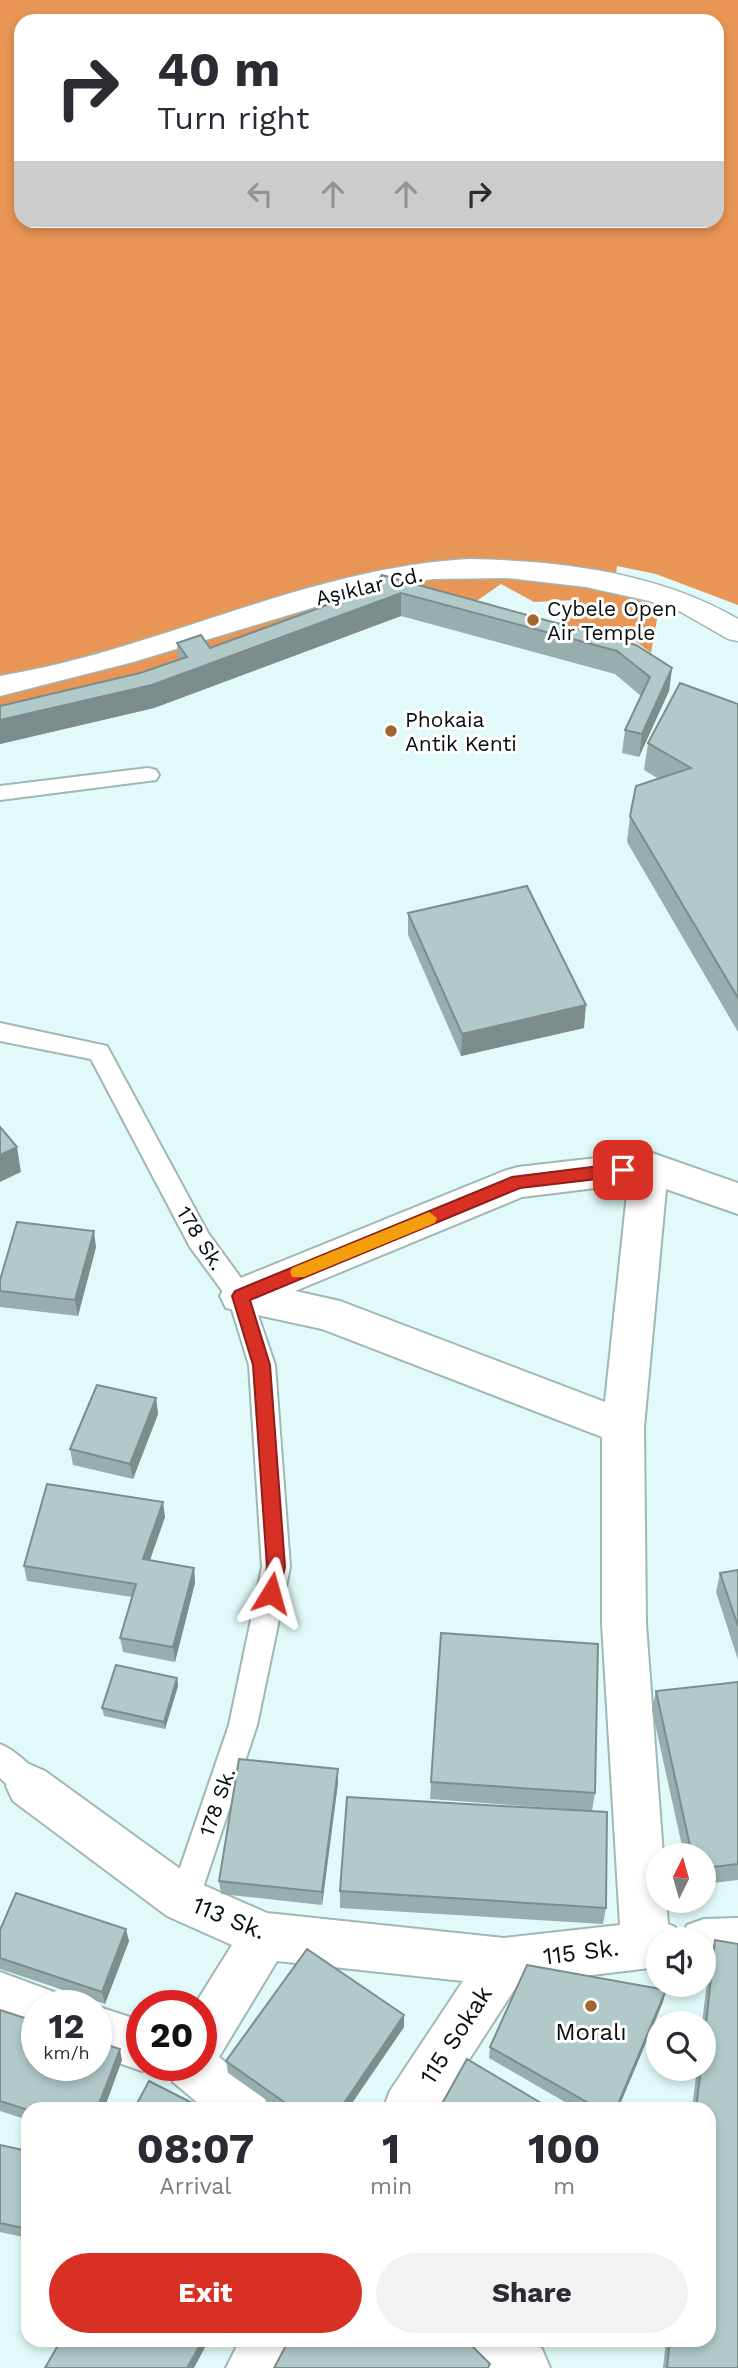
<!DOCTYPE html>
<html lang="en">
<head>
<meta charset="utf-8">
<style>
  :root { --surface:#fff; --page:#f2f2f3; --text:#2b2b33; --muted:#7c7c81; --accent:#d93025 }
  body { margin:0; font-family:"Work Sans",sans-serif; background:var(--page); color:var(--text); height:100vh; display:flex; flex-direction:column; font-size:26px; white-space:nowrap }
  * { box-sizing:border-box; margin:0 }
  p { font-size:23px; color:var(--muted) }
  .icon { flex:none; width:38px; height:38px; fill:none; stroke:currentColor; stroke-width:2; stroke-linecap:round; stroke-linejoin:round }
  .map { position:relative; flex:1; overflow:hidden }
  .sheet { position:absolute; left:21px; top:2102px; width:695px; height:245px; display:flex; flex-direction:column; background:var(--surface); border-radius:21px; box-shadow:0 4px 10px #0003 }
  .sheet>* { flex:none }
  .banner { position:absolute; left:14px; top:14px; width:710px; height:214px; border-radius:21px; box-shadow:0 4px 10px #0003; background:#fff; color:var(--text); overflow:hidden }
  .needle { width:46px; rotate:5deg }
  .fabs { position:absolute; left:646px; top:1843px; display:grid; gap:14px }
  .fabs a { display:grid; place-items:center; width:70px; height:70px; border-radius:50%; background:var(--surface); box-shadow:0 4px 10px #0003; font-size:35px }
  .speed { position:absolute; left:21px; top:1990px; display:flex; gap:14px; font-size:35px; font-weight:700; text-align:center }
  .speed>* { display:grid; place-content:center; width:91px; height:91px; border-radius:50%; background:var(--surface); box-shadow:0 4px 10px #0003; line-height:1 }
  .speed small { font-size:18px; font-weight:400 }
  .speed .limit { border:10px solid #d22; background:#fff; color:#111 }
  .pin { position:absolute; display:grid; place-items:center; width:60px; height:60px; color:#fff; margin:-30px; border-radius:14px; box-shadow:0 4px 10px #0006 }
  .me { position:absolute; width:77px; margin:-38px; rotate:8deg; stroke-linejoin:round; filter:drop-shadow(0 0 5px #0008) }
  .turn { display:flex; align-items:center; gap:24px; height:147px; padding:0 28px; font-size:32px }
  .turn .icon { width:91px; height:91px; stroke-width:2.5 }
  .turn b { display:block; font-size:49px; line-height:60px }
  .lanes { display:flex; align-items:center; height:66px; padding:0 28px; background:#0003; justify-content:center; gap:35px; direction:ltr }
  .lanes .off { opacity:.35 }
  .eta { display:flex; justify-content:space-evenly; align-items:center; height:119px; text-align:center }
  .eta b { font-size:42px; font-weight:700; line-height:49px }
  .cta { display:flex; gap:14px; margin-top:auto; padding:14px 28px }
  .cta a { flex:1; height:80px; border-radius:42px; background:var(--accent); color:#fff; font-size:28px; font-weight:700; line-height:80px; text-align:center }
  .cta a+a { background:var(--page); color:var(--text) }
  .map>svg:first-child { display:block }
</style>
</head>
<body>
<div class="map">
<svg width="738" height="2368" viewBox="0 0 738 2368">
  <rect width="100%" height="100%" fill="#e1faf9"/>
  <path fill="#e89555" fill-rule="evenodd" d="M0,0H738V605L656,574L617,566L614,591L659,608L651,653L621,630L556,625L578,606L573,600L534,602L501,584L478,600L383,599L0,730ZM21,21H718V220H21Z"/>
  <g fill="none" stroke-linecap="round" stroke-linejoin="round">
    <g stroke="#9fb7b6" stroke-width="4">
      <path id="service" d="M148,768L156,770L159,775L156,780L0,800V786Z
        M0,1023L107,1046L208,1233L249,1289L275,1365L290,1567L257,1725L199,1900L195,1910L184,1915L173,1910L169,1900L229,1725L262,1567L249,1365L229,1300L190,1247L91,1059L0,1041Z
        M0,1744C17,1751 36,1769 44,1786L39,1796L29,1800L19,1796L0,1778Z"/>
    </g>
    <g stroke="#9fb7b6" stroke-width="3">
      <path id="pedestrian" d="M469,559C560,561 658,572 738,619V641L728,639L681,612L649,601L586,587L507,578L432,579L361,593L133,662L0,696V676C159,650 306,568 469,559Z"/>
    </g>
    <g stroke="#9fb7b6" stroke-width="4">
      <path id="minor" d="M649,1152L738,1183V1214L666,1189L644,1427L646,1624L663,1855H658V1900H666L668,1924L675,1927L680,1939H658V1967L518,1984L437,2109H383L390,2091L463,1981L277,1961L219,2057L262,2091L269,2109H205L173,2082L165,2065H201V2006H194L232,1945L167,1916L13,1801L6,1786L13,1771L29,1764L45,1771L201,1884L267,1913L504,1938L620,1925L602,1624V1437L322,1329L226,1308L220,1296L226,1284L504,1171L518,1167ZM628,1184L605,1402L340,1301L295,1291L522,1197Z
        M738,1918V1964L704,1965V1939H681L687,1925L704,1919Z
        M0,1972L54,1992L60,2006H37V2033L0,2020Z
        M96,2006L142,2021V2065H155L142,2071L96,2055Z
        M240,2340H295L282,2368H226Z
        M468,2340H532L542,2349L550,2368H485L475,2359Z"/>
    </g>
    <use href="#service" fill="#fff" fill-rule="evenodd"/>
    <use href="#pedestrian" fill="#fff" fill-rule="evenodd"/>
    <use href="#minor" fill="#fff" fill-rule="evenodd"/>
  </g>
  <path fill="#98adad" d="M382,575L672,668L669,691L639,757L622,753L625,730L641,696L615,674L401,616L154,708L0,744V706L140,673L178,660L177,643L210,648L371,589Z
    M738,704V1032L627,842L630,816L659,779L644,770L648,743Z
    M408,913L584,1028L461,1056L408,935Z
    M96,1247L78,1316L0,1307V1280Z
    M156,1398L158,1414L133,1479L73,1465L70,1449Z
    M165,1517L150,1560L194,1568L195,1583L175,1662L123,1652L120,1638L132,1597L27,1581L24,1566Z
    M738,1570V1660L716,1592L720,1573Z
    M441,1633L595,1793L592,1811L430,1799Z
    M177,1678L178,1686L165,1729L104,1716L102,1708Z
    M738,1682V1880L704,1884V1855H684L652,1710L656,1691Z
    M338,1769V1783L322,1905L221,1894L219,1881Z
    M340,1891L606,1908L603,1924L340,1908Z
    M0,1930L129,1941L105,2004L0,1969Z
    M715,1940L738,2368H663L666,2340H709V2109H692L697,2068H704V2023H702L710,1958Z
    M663,2002L618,2109H577L489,2058L490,2047Z
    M0,2010L122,2060L104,2109H28V2120L0,2111Z
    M404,2027L348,2109H279L228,2073L226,2061Z
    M0,2145L28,2151V2238L0,2232Z"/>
  <path fill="#7c8d8d" d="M401,593V616L154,708L0,744V720Z
    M672,668L669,691L639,757L642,734Z
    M586,1005L584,1028L461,1056L462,1034Z
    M17,1147L21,1172L0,1182V1155Z
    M94,1231L96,1247L78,1316L75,1300Z
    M156,1398L158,1414L133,1479L130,1464Z
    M163,1502L165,1517L145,1574L143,1559Z
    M194,1568L195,1583L175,1662L173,1647Z
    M177,1678L178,1686L165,1729L164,1722Z
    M338,1769V1783L322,1905V1892Z
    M126,1929L129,1941L105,2004L102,1992Z
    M666,1990L663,2002L618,2109H616Z
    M404,2015V2027L348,2109H340Z
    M120,2049L122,2060L104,2109H97Z
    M203,2340H209L194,2368H187Z"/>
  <path fill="#b1c9c9" stroke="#7c8d8d" stroke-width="2" d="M382,575L636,645L672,668L642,734L625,730L650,677L617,651L401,593L152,685L0,720V706L140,673L187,657L177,643L201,635L210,648L371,589Z
    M680,683L738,704V998L630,816L636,786L691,768L648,743Z
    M527,886L586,1005L462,1034L408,913Z
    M0,1127L17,1147L0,1155Z
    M17,1222L94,1231L75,1300L0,1291V1280Z
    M97,1385L156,1398L130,1464L70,1449Z
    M47,1484L163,1502L143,1559L194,1568L173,1647L120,1638L136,1584L24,1566Z
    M738,1570V1626L720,1573Z
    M441,1633L598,1644L595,1793L431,1782Z
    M116,1665L177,1678L164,1722L102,1708Z
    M738,1682V1864L704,1868V1855H692L656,1691Z
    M239,1759L338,1769L322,1892L219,1881Z
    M347,1797L607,1812L606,1908L340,1891Z
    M16,1893L126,1929L102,1992L0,1958V1930Z
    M715,1940L738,1944V2368H667L670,2340H709V2109H696L701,2068H704V2043Z
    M307,1949L404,2015L340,2109H294L226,2061Z
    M527,1965L666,1990L616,2109H599L490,2047Z
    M0,2010L37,2022V2065H96V2041L120,2049L97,2109H28V2110L0,2101Z
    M467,2059L551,2109H439Z
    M149,2081L204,2109H134Z
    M0,2145L28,2151V2229L0,2223Z
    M61,2340H203L187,2368H45Z
    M289,2340H466L490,2364L488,2368H274Z"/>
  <path fill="#d93025" stroke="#8d1f18" stroke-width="2" d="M623,1163L631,1170L623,1176L520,1188L250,1300L270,1365L285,1567L277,1599L271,1601L264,1599L262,1593L267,1567L253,1365L232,1296L235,1291L512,1177Z"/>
  <path fill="#f59e0b" d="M429,1212L437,1218L435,1223L304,1277H292L290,1272L292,1268Z"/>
  <g fill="#a5642f" stroke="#fff" stroke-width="2.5">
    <circle cx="533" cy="620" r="7"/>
    <circle cx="391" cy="731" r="7"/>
    <circle cx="591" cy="2006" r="7"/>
  </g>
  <g text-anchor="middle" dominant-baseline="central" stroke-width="6" stroke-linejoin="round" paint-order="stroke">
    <g font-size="21" fill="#060e0e" stroke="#fff">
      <text transform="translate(369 586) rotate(-13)">Aşıklar Cd.</text>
      <text transform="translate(201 1238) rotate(58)">178 Sk.</text>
      <text transform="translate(217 1802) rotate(-71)">178 Sk.</text>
    </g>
    <g font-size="21" fill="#060e0e" stroke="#fff" text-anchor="start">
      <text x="547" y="608">Cybele Open<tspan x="547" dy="24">Air Temple</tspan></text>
      <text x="405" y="719">Phokaia<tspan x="405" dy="24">Antik Kenti</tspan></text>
    </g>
    <g font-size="24" fill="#060e0e" stroke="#fff">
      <text transform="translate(229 1918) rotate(22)">113 Sk.</text>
      <text transform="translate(581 1952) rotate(-7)">115 Sk.</text>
      <text transform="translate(456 2035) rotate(-57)">115 Sokak</text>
    </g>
    <g font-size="24" fill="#060e0e" stroke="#fff">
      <text x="591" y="2032">Moralı</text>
    </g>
  </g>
</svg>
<div class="fabs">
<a><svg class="needle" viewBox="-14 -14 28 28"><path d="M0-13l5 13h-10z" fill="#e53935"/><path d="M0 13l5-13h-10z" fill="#7c7c81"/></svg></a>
<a><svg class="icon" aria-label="sound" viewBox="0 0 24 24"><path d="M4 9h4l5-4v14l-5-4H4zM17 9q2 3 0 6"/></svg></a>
<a><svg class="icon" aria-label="search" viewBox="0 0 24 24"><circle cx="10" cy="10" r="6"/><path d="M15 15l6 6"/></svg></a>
</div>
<div class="speed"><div>12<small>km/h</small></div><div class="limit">20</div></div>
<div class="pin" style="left:623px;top:1170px;background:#d93025"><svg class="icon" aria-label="arrive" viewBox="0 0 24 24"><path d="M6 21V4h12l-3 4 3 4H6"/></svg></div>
<svg class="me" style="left:271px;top:1593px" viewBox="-20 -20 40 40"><path d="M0-17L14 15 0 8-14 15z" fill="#d93025" stroke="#fff" stroke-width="4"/></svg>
<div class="banner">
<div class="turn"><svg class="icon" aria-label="right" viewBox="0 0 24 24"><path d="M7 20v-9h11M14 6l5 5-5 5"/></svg><div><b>40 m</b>Turn right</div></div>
<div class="lanes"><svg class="icon off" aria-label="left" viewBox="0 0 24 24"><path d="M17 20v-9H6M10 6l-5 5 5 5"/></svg><svg class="icon off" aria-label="ahead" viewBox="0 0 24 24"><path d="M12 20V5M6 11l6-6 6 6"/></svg><svg class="icon off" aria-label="ahead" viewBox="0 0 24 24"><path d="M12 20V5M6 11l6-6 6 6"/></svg><svg class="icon" aria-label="right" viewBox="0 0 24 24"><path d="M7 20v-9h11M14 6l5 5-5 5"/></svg></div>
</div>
<section class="sheet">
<div class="eta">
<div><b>08:07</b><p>Arrival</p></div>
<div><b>1</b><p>min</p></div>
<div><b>100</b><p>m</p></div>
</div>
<div class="cta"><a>Exit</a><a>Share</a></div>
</section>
</div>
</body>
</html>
